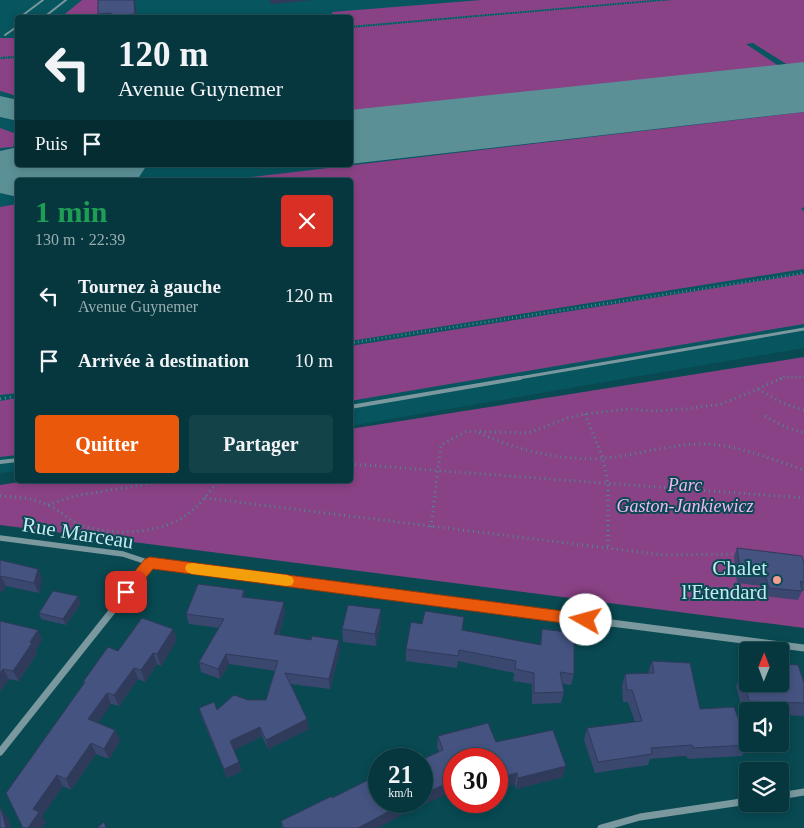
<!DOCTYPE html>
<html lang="fr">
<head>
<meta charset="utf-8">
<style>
  :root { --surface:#06373e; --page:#144249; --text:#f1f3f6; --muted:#98acb0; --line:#275158; --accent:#ea580c }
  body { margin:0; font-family:Georgia,serif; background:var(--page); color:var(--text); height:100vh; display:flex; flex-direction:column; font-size:19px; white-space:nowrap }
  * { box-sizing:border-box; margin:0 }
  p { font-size:16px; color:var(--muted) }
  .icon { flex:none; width:28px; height:28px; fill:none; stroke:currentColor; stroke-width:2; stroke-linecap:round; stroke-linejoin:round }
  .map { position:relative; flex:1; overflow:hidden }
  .panel { position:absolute; left:15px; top:178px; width:338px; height:305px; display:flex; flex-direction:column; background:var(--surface); border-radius:5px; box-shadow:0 2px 8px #0003,0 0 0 1px var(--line) }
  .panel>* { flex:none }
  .banner { position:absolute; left:15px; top:15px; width:338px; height:152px; border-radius:5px; box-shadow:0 2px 8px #0003,0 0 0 1px var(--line); background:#06373e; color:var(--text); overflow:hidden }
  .needle { width:32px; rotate:1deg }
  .tools { position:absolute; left:739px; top:642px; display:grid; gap:10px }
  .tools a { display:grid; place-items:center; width:50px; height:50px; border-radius:5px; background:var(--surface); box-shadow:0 2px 8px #0003,0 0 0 1px var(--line); font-size:25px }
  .speed { position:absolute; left:368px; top:748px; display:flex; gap:10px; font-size:25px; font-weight:700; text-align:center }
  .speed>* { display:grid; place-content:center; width:65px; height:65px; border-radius:50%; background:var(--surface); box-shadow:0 2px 8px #0003,0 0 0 1px var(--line); line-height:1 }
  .speed small { font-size:12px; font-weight:400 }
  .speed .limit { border:8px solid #d22; background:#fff; color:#111 }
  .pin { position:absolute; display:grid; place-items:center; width:42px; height:42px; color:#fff; margin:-21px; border-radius:10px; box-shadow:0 2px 8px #0006 }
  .me { position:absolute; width:55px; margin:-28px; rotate:277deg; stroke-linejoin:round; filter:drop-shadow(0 0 4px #0008) }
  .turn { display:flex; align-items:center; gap:18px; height:105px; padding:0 20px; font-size:22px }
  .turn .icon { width:65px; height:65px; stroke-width:2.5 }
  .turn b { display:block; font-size:35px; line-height:42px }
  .then { display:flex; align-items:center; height:48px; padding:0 20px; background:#0003; gap:10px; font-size:19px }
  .round { display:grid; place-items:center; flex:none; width:52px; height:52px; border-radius:5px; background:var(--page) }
  .head { display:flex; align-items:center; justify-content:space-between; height:85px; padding:0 20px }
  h1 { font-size:30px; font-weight:600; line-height:38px; color:#1e9e55 }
  .button { display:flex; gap:10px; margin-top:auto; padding:10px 20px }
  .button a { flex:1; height:58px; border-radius:5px; background:var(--accent); color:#fff; font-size:20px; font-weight:600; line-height:58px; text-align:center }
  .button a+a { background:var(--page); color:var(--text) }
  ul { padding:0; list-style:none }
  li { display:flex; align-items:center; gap:15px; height:65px; padding:0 20px }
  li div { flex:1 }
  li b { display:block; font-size:19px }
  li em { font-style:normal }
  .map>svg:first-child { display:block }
</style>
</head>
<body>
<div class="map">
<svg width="804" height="828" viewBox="0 0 804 828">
  <rect width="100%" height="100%" fill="#084952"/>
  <path fill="#06555f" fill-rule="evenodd" d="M0,0H804V348L350,426V180H18L17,471L0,473ZM18,18H350V165H18Z"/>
  <path fill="#8a4286" d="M82,0H99L98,17L60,18Z
    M481,0H653L350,26V18L319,17L333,16L332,12Z
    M672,0H804V64L788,65L753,43L746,44L779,66L350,111V28Z
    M0,38H17V56L0,57Z
    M17,58H18L17,96L0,91V59Z
    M804,112V207L801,209L804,211V269L350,341V180H226Z
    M0,128L17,134L13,147L0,148Z
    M17,204V393L0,395V207Z
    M804,274V324L350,401V346Z
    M804,357V628L0,525V485L32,480H350V429Z
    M17,398V455L0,457V401Z"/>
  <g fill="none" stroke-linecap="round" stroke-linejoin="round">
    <path fill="#5b9097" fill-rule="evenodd" d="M0,96L18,100V121L0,117Z"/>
    <path fill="#5b9097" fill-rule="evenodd" d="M804,62V112L350,164V110Z
      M18,147V165H147L137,180H18V197L0,193V151Z"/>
    <path stroke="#50868e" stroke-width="2" stroke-dasharray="0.5 2" stroke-linecap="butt" d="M350,27L662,0
      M0,58L18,57"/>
    <path stroke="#50868e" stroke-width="2.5" stroke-dasharray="1 3" stroke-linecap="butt" d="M350,343L804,273
      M780,379L784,377H804"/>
    <path stroke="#50868e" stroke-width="3" stroke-dasharray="1 4" stroke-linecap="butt" d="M758,389L782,378
      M0,399L18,396
      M585,414L603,458L608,484V547
      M765,416L785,427L804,433
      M479,433C522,452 568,463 615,457C643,453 670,445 698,444C735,443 770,459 804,470
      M350,464L804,498
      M0,496C18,497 36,498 52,507C62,512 70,521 81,525C110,536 155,534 182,518C197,509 208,493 219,480
      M205,498L663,555L738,554
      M48,505L74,496L172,480
      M431,527L441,445L467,431L528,433L568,418L585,414L628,409L653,411L685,409L721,404L758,389L782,403L804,410"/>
    <path stroke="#7a989e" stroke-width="2" d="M19,18L43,0
      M43,18L66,0
      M5,35L18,26"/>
    <path stroke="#7a989e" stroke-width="3" d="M513,379L804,329"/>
    <path stroke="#7a989e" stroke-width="4" d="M350,407L520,378
      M0,462L18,460"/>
    <path stroke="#7a989e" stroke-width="5.5" d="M0,538L123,554L150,563L259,577
      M139,577L150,563"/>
    <path stroke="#7a989e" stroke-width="7" d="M249,576L804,648
      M0,752L140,576
      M780,796L804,792
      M601,828L640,817L748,801"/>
  </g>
  <path fill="#3a476e" d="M737,548L804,563V591H802L798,600L764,596L762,586L737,583L734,557Z
    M0,560L38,569L42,579L39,593L6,586L0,594Z
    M246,597L285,613L279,635L340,650L330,689L290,684L307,719L309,729L268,749L262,736L234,750L242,771L227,778L202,718L199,708L217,710L248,700H266L275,671L229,664L220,679L201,672L199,662L219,628L189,624L186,614Z
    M81,603L66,625L41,619L39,613Z
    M381,609V621L376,646L343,642L342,629Z
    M0,621L38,630L42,640L36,650L37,653L19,681L9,679L0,692Z
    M173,629L177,640L161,666L157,664L145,682L138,679L119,706L111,704L98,723L115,730L120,741L109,759L96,754L71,790L63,786L42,816L46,822L23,828L84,684L83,682L118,651Z
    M542,629L574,674L571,685L562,684L564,692L561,703L532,704V684L513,681L514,673L458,661L457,668L406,661V649L540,645Z
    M652,661L700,709L748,745L742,756L688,759L686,756L650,759L648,765L595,773L584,740L587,728L635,722L628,702H623L622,686L625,674L648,673Z
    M780,664L804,683V716L780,715V711H748V714L743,713L736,686L742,674L780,684Z
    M438,736L496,742L563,777L516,789L515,784L496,789V759H454L405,813L378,828H282L281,821L332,798L379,801L439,752L437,747Z"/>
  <path fill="#303a5a" d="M134,0H135L137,18H99L98,14L111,13Z
    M270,0H314L271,4Z
    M38,569L42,579L39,593L34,583Z
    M1,576L6,586L0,594V577Z
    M244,590L246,600L242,597Z
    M78,596L81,603L66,625L63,619Z
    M284,602L285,613L276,644L274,634Z
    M381,609V621L376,646L375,634Z
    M173,629L177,640L161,666L157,654Z
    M38,630L42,640L36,650L37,653L19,681L13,671Z
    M339,640L340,650L330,689L329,679Z
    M153,653L157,664L145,682L141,670Z
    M226,654L229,664L220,679L218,669Z
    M134,668L138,679L119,706L114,695Z
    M3,669L9,679L0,692V674Z
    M107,693L111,704L93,730L88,719Z
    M307,719L309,729L268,749L266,740Z
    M260,727L262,736L233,751L230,741Z
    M115,730L120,741L109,759L104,749Z
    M91,743L96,754L71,790L66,779Z
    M239,762L242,771L227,778L224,769Z
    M566,766L563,777L516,789L518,778Z
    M517,773L515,784L496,789V779Z
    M57,775L63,786L42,816L46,822L42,828H28L33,809Z
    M454,780V791L405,813L378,828H358L408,801H421V795Z
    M1,809L9,820L11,828H6Z"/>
  <path fill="#445380" stroke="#303a5a" d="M98,0H134L135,14L111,16V13L98,14Z
    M737,548L802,556L804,563V582L800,581L802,591L769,588L766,577L741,574Z
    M0,560L38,569L34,583L1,576L0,577Z
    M198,584L244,590L242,597L284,602L274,634L311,640L312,636L339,640L329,679L285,673L307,719L266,740L260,727L230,741L239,762L224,769L199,708L214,702L217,710L234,695L248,700H266L278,661L226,654L218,669L199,662L224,619L186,614Z
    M53,591L78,596L63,619L39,613Z
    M348,605L381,609L375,634L342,629Z
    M425,611L464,617L462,630L541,645L542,629L574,633V674L560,672L564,692L534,693V673L515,669L516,661L459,650L458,656L406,649L411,622L422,624Z
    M142,618L173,629L157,654L153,653L141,670L134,668L114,695L107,693L88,719L115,730L104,749L91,743L66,779L57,775L33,809L39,812L28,828H23L6,793L85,682H83L108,647L118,651Z
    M0,621L38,630L30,642L32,643L13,671L3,669L0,674Z
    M652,661L690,663L700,709L734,707L748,745L693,748L692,745L651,748L652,754L598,762L587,728L642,721L632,690H627L625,674L654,673Z
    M780,664L798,665L804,683V703L749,701L742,674H748V684H780V673H782Z
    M488,723L496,742L553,730L566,766L518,778L517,773L496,779V759H454V780L421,795V760L443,750L438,736Z
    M378,775L379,778V801H408L358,828H284L281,821L332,796V798Z
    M1,809L6,828H0V810Z
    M104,822L106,828H97Z"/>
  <path fill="#ea580c" stroke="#983908" d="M150,557L586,614L591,615L593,620L591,624L586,626L153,569L131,596L126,598L121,596L119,592L121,588L145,559Z"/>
  <path fill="#f59e0b" d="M192,563L287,575L292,577L294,581L292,585L287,586L192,574L187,572L185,568L187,564Z"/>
  <circle fill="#f59d8f" stroke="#084952" stroke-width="2" cx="777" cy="580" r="5"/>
  <g text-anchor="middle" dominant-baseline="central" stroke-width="4" stroke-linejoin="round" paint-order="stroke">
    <g font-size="18" font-style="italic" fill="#f6b7f1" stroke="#084952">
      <text x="685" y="485">Parc<tspan x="685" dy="21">Gaston-Jankiewicz</tspan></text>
    </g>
    <g font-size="21" fill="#c6eaf0" stroke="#084952">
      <text transform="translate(78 533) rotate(9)">Rue Marceau</text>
    </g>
    <g font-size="21" fill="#c6eaf0" stroke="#084952" text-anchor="end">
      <text x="767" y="568">Chalet<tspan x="767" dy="24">l'Etendard</tspan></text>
    </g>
  </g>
</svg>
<div class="tools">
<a><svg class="needle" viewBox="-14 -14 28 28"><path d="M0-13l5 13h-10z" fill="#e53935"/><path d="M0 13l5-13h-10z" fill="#98acb0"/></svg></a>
<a><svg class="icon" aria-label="sound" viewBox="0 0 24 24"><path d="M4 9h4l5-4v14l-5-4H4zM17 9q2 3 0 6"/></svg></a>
<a><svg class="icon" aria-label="layers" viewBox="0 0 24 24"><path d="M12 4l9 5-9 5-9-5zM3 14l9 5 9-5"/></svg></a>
</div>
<div class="speed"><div>21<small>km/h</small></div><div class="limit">30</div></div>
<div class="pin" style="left:126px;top:592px;background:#d93025"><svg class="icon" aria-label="arrive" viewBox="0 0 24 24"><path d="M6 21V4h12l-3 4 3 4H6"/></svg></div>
<svg class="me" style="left:586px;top:620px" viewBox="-20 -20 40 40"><circle r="19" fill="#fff"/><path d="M0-13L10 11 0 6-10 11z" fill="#ea580c"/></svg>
<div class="banner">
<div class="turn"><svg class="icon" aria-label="left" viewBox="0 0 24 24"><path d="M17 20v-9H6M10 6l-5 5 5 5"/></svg><div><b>120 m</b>Avenue Guynemer</div></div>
<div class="then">Puis<svg class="icon" aria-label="arrive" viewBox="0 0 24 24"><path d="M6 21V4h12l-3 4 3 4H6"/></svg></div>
</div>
<section class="panel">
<div class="head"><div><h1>1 min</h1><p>130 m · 22:39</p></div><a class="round" style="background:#d93025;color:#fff"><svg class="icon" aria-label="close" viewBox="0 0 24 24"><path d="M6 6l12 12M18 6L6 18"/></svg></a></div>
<ul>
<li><svg class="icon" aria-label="left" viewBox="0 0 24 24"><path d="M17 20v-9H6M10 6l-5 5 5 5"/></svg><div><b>Tournez à gauche</b><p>Avenue Guynemer</p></div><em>120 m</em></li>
<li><svg class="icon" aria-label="arrive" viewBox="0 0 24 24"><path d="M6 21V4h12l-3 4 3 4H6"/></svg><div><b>Arrivée à destination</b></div><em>10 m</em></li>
</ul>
<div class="button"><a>Quitter</a><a>Partager</a></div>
</section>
</div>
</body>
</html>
